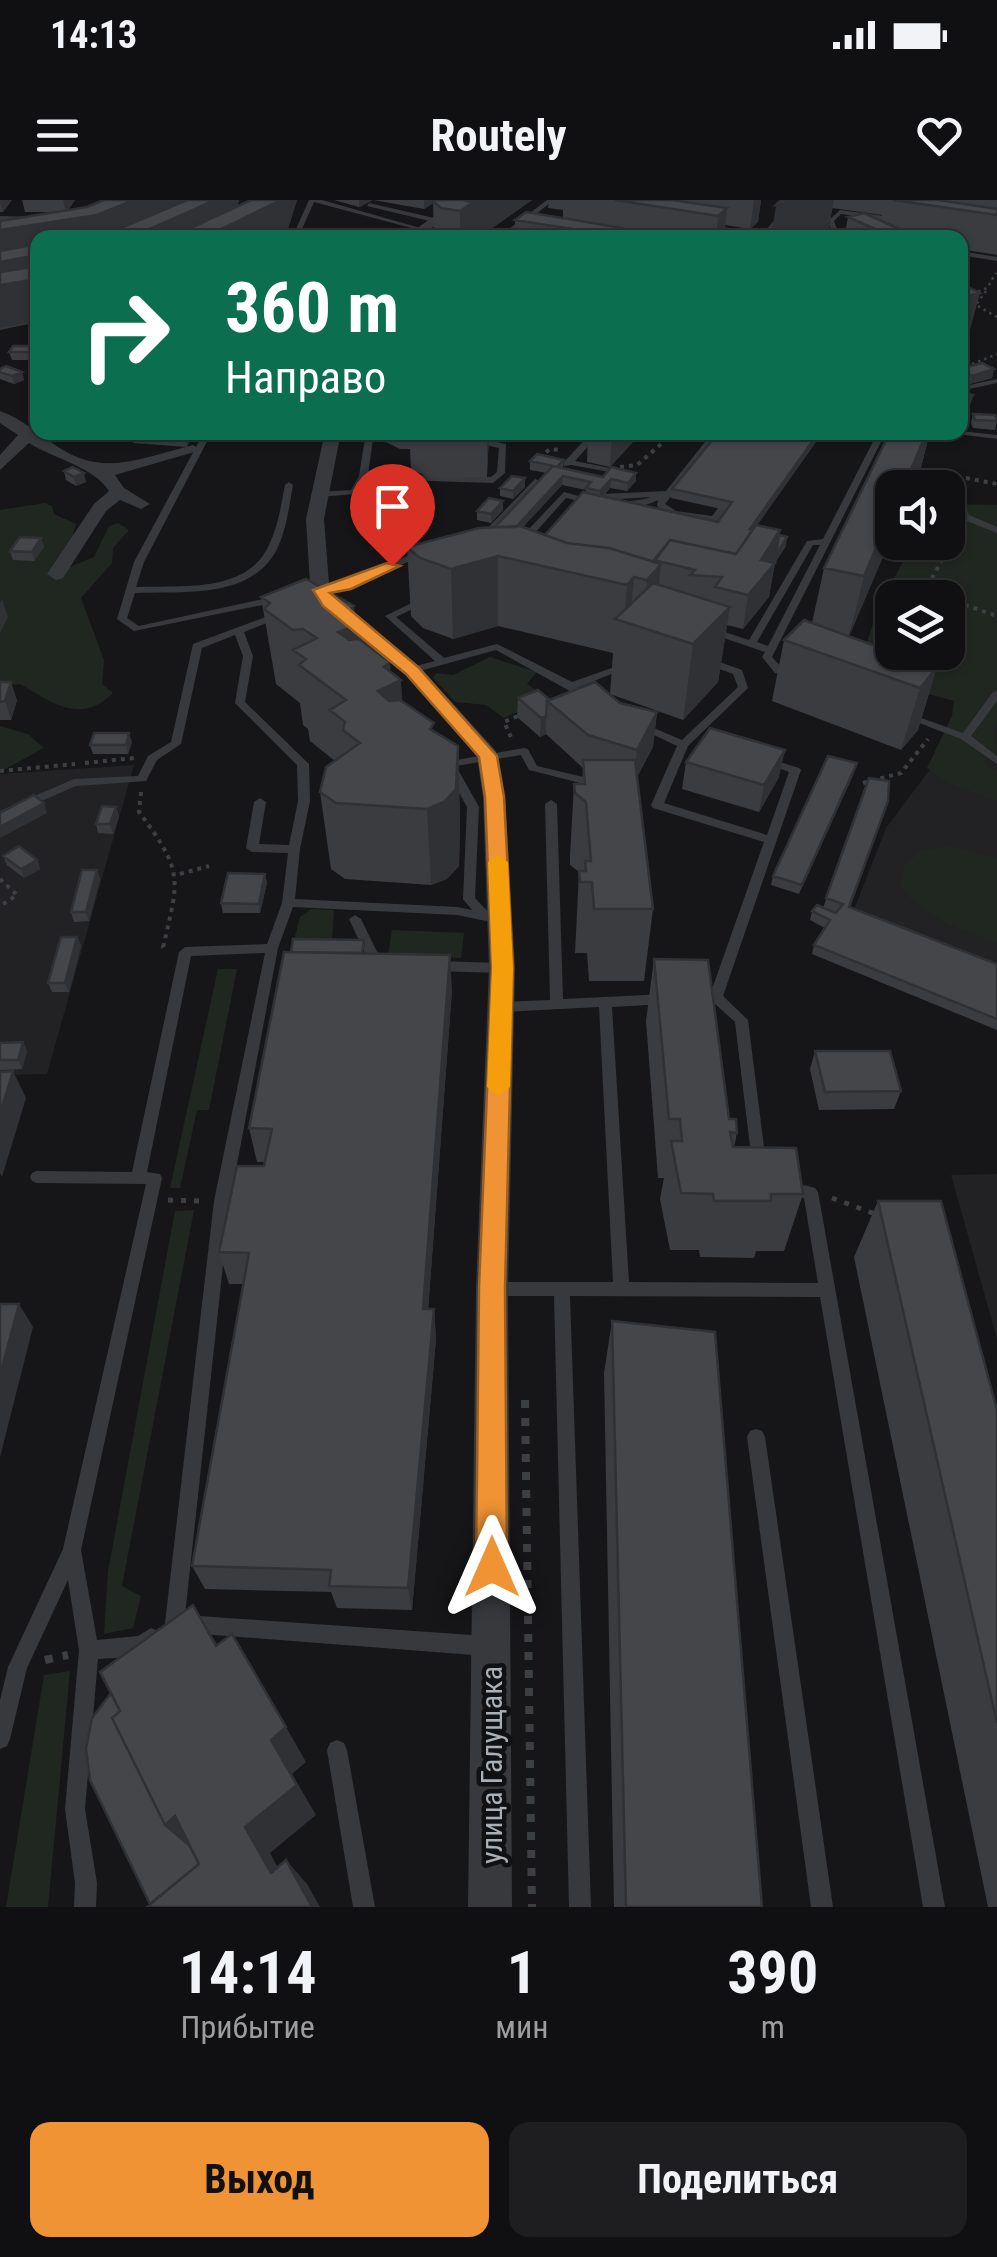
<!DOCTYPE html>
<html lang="ru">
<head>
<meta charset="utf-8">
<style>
  :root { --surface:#101012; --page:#1e1e20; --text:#f1f3f6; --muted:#9c9d9f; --line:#303032; --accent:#f09335 }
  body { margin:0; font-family:"Roboto Condensed",sans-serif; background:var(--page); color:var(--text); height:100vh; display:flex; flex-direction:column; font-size:38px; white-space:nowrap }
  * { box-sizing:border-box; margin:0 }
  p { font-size:32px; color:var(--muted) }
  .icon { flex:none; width:55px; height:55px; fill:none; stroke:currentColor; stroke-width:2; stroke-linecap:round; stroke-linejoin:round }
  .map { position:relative; height:1707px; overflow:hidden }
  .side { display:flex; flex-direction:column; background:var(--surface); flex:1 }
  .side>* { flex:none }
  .top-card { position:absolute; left:30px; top:30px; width:938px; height:210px; border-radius:20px; box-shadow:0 2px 8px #0004,0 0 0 2px var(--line); background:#0b6e4f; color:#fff; overflow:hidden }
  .tools { position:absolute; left:875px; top:270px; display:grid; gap:20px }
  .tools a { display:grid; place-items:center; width:90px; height:90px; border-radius:20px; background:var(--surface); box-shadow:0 2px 8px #0004,0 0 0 2px var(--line); font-size:50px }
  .pin { position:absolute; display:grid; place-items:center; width:85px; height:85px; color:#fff; margin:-102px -42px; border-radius:50% 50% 50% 0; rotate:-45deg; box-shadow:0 0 10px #0007 }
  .pin .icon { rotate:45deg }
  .me { position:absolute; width:110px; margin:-55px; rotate:0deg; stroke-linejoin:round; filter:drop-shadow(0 0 8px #0008) }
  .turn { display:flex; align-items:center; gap:35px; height:210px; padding:0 30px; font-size:45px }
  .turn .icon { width:130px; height:130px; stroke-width:2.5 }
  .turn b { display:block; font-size:70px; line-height:85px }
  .eta { display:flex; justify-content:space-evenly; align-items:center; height:170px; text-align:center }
  .eta b { font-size:60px; font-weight:700; line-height:70px }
  .action { display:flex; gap:20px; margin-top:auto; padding:20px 30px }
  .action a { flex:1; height:115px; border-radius:20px; background:var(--accent); color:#111; font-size:40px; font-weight:700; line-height:115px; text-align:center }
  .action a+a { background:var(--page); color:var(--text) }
  .status { display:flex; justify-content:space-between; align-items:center; height:70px; padding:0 50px; background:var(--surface); direction:ltr }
  .status svg { height:28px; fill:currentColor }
  header { display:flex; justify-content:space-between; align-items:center; height:130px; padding:0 30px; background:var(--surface); font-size:45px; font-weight:700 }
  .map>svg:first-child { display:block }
</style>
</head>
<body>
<div class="status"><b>14:13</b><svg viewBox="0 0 49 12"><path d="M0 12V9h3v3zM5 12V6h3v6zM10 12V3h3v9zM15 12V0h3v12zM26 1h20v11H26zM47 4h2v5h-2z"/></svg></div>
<header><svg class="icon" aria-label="menu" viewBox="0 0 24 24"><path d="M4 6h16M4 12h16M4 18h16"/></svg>Routely<svg class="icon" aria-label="heart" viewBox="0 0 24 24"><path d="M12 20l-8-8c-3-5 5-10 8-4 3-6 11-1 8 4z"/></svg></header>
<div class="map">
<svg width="997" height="1707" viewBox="0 0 997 1707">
  <rect width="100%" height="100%" fill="#161618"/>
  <path fill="#222224" d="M997,480V767L853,712L886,628Z
    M134,565L47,874L0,875V574Z
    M997,974V1139L951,975Z"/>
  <path fill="#202720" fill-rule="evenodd" d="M947,282L957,304L997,305V523L993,531L997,556L985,558L986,565L997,571V601L947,583L927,568L952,516L954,501L928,494L866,446L875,417L912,343L948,342V288L938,287ZM892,398H948V452H892Z
    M45,303L52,306L54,314L76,324L63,370L94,357L109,326L118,323L129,330L113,348L112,363L81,398L104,460L102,484L113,493C80,526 50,501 20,484L0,486V310Z
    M490,457L537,472L527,484L548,498L504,518L486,505L455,502L433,478L436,473L453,475Z
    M0,526L28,534L44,548L0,572Z
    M949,646L997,658V743C959,728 923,719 900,685L904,665L921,651Z
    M311,709L334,710L332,740H294L300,717Z
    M392,730L464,733L461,758L388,755Z
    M218,769H237L209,910H197L180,988H170Z
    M194,1010L122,1386L141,1396L133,1428L104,1434L108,1371L175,1011Z
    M70,1471L48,1707H6L44,1475Z"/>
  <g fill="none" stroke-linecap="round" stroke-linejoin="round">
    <path stroke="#3d4043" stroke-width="2.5" stroke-dasharray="2.5 4" stroke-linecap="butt" d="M986,91L976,105L997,117
      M960,99L987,88L996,73
      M960,169L997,154"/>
    <path stroke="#3d4043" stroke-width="4" stroke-dasharray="4 5" stroke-linecap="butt" d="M669,240L692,235
      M539,258L550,249L560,250
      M620,267L637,265L675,232
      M966,278L997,284
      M931,380L945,398
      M902,398L931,380L958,330
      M948,399L997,416
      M881,450L892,421
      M511,537L504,522L520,515
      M85,563L134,558
      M0,571L75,564
      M863,583L901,573L928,539
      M141,592L139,612C183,671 180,677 163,747L167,748
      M180,674L209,666
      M0,679L17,695L0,706"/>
    <path stroke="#3d4043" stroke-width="5" stroke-dasharray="5 8" stroke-linecap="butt" d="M832,998L878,1015
      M168,1000L202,1001"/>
    <path stroke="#3d4043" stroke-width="8" stroke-dasharray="8 10" stroke-linecap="butt" d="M525,1200L532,1707
      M45,1460L68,1455"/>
    <path fill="#37393c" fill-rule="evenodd" d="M309,0H322L424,29L419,30L314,2L298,38H292Z
      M547,0H554L505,38H497Z
      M369,3L434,18L437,20L434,22L367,6Z
      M840,10L885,16L888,18L885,20L841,14L834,21L837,29L831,38H825L831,29L828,21Z
      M0,16L34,17L37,19L34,21L0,20Z
      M707,25L744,30L747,32L744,34L705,28Z
      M960,51L997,57V61L960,55Z
      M38,118V122L0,130V126Z
      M997,179V183L960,191V187Z
      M960,231L997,235V239L942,232Z
      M204,232H212L144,362L136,387C181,385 247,394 269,345C278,326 281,306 285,285L289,282L293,285C289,306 287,327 278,347C253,400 183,391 135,393L127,418L139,426L277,396L282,399L277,402L134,431L117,419L134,362Z
      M366,232H374L368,274L491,277L497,272L499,248L468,241V237H471L506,244L505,273L493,283L366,279L357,294L316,297V293L319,292L351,290L359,276Z
      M592,232H601L575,261L610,268V272L571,265L564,266V262Z
      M713,232H722L665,304L676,311L712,316L719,307H725L726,309L717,321L683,318V321H677L657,306L658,300C645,306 628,311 615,305C624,299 639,302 651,297L603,300L599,297L603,294L666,291Z
      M878,232H886L772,457L783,469L796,473V477L775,473L762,457L765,452L706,432V428L709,427L749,440L807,341L823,339ZM813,345H820L768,446L757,442Z
      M947,272L951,275L969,315L997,327V333L962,319L943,275Z
      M535,279L548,284L544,287L537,285L484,342H478V338Z
      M564,292L597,301L593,304L566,298L534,334L541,335V339L525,337V333Z
      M423,349L428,352L426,354L348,388L313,395L308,392L343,384Z
      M428,395L431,396V400L396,417L444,458L497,444L572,482L620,465H628L629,467L579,487L593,498L588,501L496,450L416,472H408V468L435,461L385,416Z
      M279,412L284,415L282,417L244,432L253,456L245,502L309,564L310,601L300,649L295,699L457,707L472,710L463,699L467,607L443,564L445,562L524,548L528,549L537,566L600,581L602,583L596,587L529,570L521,555L456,566L479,607L475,698L490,714L492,717L490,720L486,721L457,715L293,707L278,748L230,1001L185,1415L486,1436L493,1439L496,1446L493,1453L486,1456L188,1433L182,1430L175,1433L168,1430L165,1423L214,1001L265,753L191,756L147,972L160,974L162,978L81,1350L97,1440L138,1436L151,1428L158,1431L161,1438C149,1460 120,1457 98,1459L85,1609L97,1683L96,1707H74L75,1683L65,1609L79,1450L68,1380L27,1468L10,1539L7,1546L0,1549V1500L8,1467L63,1349L146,984L37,983L32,981L30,977L32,973L37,971L132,972L179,752L185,747L267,744L282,703L288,653L252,652L246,648L254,602L260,598L266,602L259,644L289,645L298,601L297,565L235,503L243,456L235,435L202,448L181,544L157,560L146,581L76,586L0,619V611L74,579L138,576L148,556L171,542L193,444Z
      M705,457L742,470L748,488L688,546L664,603L767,635L789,572L761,561L767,558L799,568L801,570L723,796L748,820L766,963L764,967L759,969L754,967L752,963L735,822L713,802L698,803L691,798L698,793L711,792L764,642L653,608L651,605L677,546L633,525L634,523H642L682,540L738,487L733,474L701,462V458Z
      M997,491V501L971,536L997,556V564L961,539L901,516L902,514H910L963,533L993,492Z
      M551,600L557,604L563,799L666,794L673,799L666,804L612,807L629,1082L818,1083L804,998L780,996L777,992L780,988C790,984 805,984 815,988L818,992L945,1707H923L820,1097L570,1096L591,1707H569L554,1096H492L486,1094L484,1089L486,1084L492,1082H613L599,807L502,812L495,807L502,802L550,800L545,604Z
      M355,715L361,719L381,760L387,762L388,765L387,768H372L349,719Z
      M433,761L502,763L508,768L502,773L433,771L427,766Z
      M756,1229L762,1231L765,1237L833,1707H811L747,1237L750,1231Z
      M337,1540L344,1543L347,1550L375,1707H353L327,1550L330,1543Z"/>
    <path fill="#37393c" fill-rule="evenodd" d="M457,0H471L418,38H403Z
      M792,0H804L772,38H759Z
      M0,211C24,220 38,234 58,247C104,278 144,257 193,245L201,250L115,275L124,288L150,304L141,309L120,300L106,311L63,378L56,380L47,374L94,304L109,291C94,267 55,259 29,243L0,270V255L18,235L0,223Z
      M325,232H341L324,319L329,384L337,400L419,466L496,551L505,597L515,768L508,1089L512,1707H468L476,1089L489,768L483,597L477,557L445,516L405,474L322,407L310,384L306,319Z"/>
  </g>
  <path fill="#3b3c40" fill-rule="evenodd" d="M0,0H75L68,10L87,7L104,0H239L237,7L251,0H297L285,38H38V121L0,128V21L55,12H25L22,0H12L3,12H0Z
    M334,0H532L478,38H434L433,3L424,9L373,0L359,7Z
    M549,0H761L758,22L750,29L725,25L724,38H515V20L563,18V10L548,8Z
    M781,0H997V55L960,49V38H844L848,17L881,21L882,15L832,8L829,29Z
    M36,146L38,155L34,160H12L9,152Z
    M0,169L22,172L24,180L14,184L0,179Z
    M960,169H994L992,178L970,184L960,179Z
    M973,214L997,220L995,230L973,228L971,223Z
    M130,232H193L187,247L133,243Z
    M381,232H489L487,277L430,278L411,269L410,249H400L382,240Z
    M588,232H642L610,267L587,262Z
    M719,232H823L757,325L780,330L779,335L786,346L775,363L769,397L743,429L727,425L718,482L683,520L610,494L613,453L498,426L453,439L423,428L411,416L407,347L495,327L547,273L530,270V261L564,260L563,268L603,277L636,273V281L627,291L610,288L603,297L718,322L726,310L671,298L672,289ZM562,285L586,290V293L545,335L523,327Z
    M890,232H930L919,275L913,288H892L849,436L937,467L918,530L901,550L772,501L784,440L812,423L824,368Z
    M64,271L86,282L76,286L66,280Z
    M525,278V287L513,299L500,296V288Z
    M503,310L491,323L477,320V311Z
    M41,338L44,347L34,361L13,360L10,351Z
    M261,397L356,418L362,423L364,443L390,462V472L402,501L434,531L458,546L460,623L459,666L447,679L431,685L345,679L331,669L320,592L335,561L310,541L308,529L303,525L300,503L276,484Z
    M0,482L17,500L11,520H0Z
    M518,498L620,503L657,512L653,547L637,577L653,709L644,781H589L587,753H575L579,672L570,665V656L574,584H582L583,568L546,534L540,537L517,517Z
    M132,542L128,554H93L90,545Z
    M686,562L779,577L759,612L682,589Z
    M854,573L799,694L771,685L773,676Z
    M869,578L850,707L997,764V830L812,754L814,745L825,728L810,720L812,711L823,708Z
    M116,607L119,616L113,634L98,633L96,624Z
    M3,656L37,660L40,669L24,678L7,665Z
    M97,670L100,679L89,721L74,722L71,712Z
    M265,674L267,683L260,713H223L221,703Z
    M77,737L81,746L69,792H52L48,783Z
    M365,753L452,790L428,1109H434L436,1139L412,1410L337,1408L331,1392L205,1389L192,1366L243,1084H229L219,1052L264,966L265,962H257L249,928Z
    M654,759L729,919L737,933L734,947L803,994L784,1051H756L754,1058L700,1057L699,1050H670L660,999L664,978H658L646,821Z
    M23,842L27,851L22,869L0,870V843Z
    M815,851L901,891L894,909L819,910L810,869Z
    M878,1001L997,1210V1707H988L854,1057Z
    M612,1121L762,1707H614L604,1173Z"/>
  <path fill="#303134" d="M0,0H12L3,12L0,2Z
    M63,0H75L66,12Z
    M134,0H239L229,25L281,0H297L285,38H38V121L0,128V30Z
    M359,0H373L359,7Z
    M424,0H438L424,9Z
    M462,0H532L478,38H460V11Z
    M754,0H761L758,22L750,29Z
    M794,0H834L829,29L821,38H771L776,5Z
    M727,8L724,38H716L718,16Z
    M622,28V38H610Z
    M980,93L966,145L960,146V98Z
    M36,146L38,155L34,160L32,152Z
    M994,169L992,178L970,184L972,176Z
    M22,172L24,180L14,184L12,176Z
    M973,195L971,203L960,219L962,211Z
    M184,232H193L187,247Z
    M487,232H489L487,277Z
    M612,232H642L610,267Z
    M819,232H823L749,337L750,329Z
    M927,232H930L919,275L913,288H903Z
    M84,273L86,282L76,286L74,277Z
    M636,273V281L627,291L628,283Z
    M563,276L562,285L513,338V330Z
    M525,278V287L513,299V291Z
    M611,279L610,288L600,300V291Z
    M503,301V310L491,323V314Z
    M892,311V336L849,437L864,376Z
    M780,330L769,397L743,429L748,395L761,360Z
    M787,337L786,346L774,363L776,355Z
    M41,338L44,347L34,361L32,352Z
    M498,356V426L453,439L451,369Z
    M661,364L654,432L642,428L647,380Z
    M634,377L630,424L624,422L627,385Z
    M2,399L8,417L0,433V403Z
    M354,406L356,425L362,423L369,498L338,432L347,412Z
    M730,407L718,482L683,520L693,444Z
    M390,462L391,484L401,480L406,556L378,491L384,467Z
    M937,467L918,530L901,550L920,488Z
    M11,482L17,500L11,520L5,501Z
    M657,512L653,547L633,585L637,550Z
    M546,516V534L540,537L541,518Z
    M129,533L132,542L128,554L126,545Z
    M458,546L460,623L459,666L447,679L431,685L427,609Z
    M785,550L779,577L759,612L764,585Z
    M857,563L854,573L799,694L802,685Z
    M44,603L47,613L0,638V627Z
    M116,607L119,616L113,634L110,624Z
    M37,660L40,669L24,678L21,669Z
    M97,670L100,679L89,721L86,712Z
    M265,674L267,683L260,713L259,704Z
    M77,737L81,746L69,792L65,783Z
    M450,755L452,790L426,1139L423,1109Z
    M23,842L27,851L22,869L18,860Z
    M13,871L26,898L2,977L0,973V914Z
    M19,1104L33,1127L0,1257V1175Z
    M434,1109L436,1139L412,1410L408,1388Z
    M193,1405L220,1449L197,1652L165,1625Z
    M286,1527L306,1562L292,1574L316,1615L270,1653L293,1696L271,1673L245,1627L271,1540Z
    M286,1660L307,1684L320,1707H312Z"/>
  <path fill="#45464a" stroke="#303134" stroke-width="2.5" d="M104,0H134L97,15L0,30V21L87,7Z
    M187,0H215L130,38H77L114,31Z
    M251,0H281L203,38H169Z
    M435,0H464L472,3L460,11L441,8L433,1Z
    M615,0H672L727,8L718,16Z
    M781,0H794L776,5Z
    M893,0H938L997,9V15Z
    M526,12L622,28L610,38H577L585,31L515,20Z
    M864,13L919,38H895L848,17Z
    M814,33L823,38L797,37Z
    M38,44V55L0,62V51Z
    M38,66V79L0,85V72Z
    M960,83L980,93L960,98Z
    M13,146H36L32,152H9Z
    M982,163L994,169L972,176L960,169Z
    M6,166L22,172L12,176L0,172V169Z
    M964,193L973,195L962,211H960V198Z
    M973,214L995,215L997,221L975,220Z
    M719,232H819L750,329H753L736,354L670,340L654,362L609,348L567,343L545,335L583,292L718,322L732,302L672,289Z
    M890,232H927L903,288H892V311L864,376L824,368Z
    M537,254L564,260L557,267L530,261Z
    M553,266L603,277L611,267L636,273L628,283L611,279L600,291L586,288L591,282L563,276L516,327H495Z
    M73,267L84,273L74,277L64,271Z
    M512,276L525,278L513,291L500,288Z
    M489,298L503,301L491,314L477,311Z
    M756,325L780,330L761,360L775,363L748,395L715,387L722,377L690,375L695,370L654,360L670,340L736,354Z
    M520,326L567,343L609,348L661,364L647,380L634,377L627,385L498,356L451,369L420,358L407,347L479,328Z
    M779,335L787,337L776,355V354Z
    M20,337L41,338L32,352L10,351Z
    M306,379L354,406L347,412L362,423L338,432L349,440L359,439L390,462L384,467L401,480L378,491L389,501L400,500L434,523L430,529L458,546L456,589L444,602L427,609L336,603L320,592L326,567L360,543L343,530L345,522L330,510L346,500L299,465L306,459L293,450L317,438L303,429L293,430L264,409L270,403L261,397Z
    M653,383L730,407L693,444L615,419Z
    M804,420L892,452L937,467L920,488L784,440Z
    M0,482H11L5,501L0,502Z
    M595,482L620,503L657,512L637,550L588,535L547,501Z
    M538,490L550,500L547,501L546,516L541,518L518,498Z
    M710,528L785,550L764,585L686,562Z
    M94,533H129L126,545H90Z
    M828,556L857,563L802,685L773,676Z
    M583,560H635L653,709H594L592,682H580L579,671H586L585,661H591L586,602L575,593L574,584H585Z
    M869,578L889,581L888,601L849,707L997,764V819L814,745L830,720L812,711L817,705L836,713L843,704L826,698Z
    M34,595L44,603L0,627V613Z
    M102,606L116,607L110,624H96Z
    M19,646L37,660L21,669L3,656Z
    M82,670H97L86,712H71Z
    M228,673L265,674L259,704L221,703Z
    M61,737H77L65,783H48Z
    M293,739L364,740L362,753L291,752Z
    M284,752L450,755L423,1109H434L408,1388L329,1386L331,1370L192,1366L249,1053L219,1052L237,966H264L272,929L249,928Z
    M654,759L708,760L729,919H736L737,933L730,932L733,947L796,948L803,994H771V1001H714L713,994L681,993L671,941H682L680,919H669Z
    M23,842L18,860H0V843Z
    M815,851H890L901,891L825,892Z
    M13,871L0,914V872Z
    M878,1001H941L997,1210V1523Z
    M0,1104H19L0,1175Z
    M612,1121L715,1132L762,1707H626Z
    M193,1405L216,1446L232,1434L286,1527L271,1540L297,1585L245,1627L271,1673L286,1660L312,1707H147L199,1664L175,1616L165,1625L112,1518L120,1511L100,1472Z
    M111,1493L120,1511L112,1518L165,1625L189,1645L199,1664L150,1704L90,1580L86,1549L92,1518Z"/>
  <path fill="#f09335" stroke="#9c6022" stroke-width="2.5" d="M387,363L400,366L351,389L330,393L418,467L497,556L504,597L513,768L505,1088L507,1367L503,1378L492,1382L481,1378L476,1367L479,1088L492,768L485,597L479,557L406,474L323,406L313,390Z"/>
  <path fill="#f59e0b" d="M498,655L508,662L513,768L510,887L499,896L487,887L492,768L488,662Z"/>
  <g text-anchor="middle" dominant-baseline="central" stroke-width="9" stroke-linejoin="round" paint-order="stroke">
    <g font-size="30" fill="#a8afb7" stroke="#111113">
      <text transform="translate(491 1565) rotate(-90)">улица Галущака</text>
    </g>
  </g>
</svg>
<div class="tools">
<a><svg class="icon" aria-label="sound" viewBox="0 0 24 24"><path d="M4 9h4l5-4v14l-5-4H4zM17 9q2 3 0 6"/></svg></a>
<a><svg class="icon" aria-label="layers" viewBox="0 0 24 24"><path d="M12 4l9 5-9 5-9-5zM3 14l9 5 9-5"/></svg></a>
</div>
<div class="pin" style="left:392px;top:366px;background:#d93025"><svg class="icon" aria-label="arrive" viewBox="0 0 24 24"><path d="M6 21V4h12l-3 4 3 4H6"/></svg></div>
<svg class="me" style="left:492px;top:1367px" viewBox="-20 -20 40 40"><path d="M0-17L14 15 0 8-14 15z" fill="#f09335" stroke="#fff" stroke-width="4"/></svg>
<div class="top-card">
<div class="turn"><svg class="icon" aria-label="right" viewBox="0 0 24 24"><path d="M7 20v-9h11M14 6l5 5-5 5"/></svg><div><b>360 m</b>Направо</div></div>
</div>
</div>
<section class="side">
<div class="eta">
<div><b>14:14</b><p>Прибытие</p></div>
<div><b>1</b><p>мин</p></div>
<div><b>390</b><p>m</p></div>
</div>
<div class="action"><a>Выход</a><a>Поделиться</a></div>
</section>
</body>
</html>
